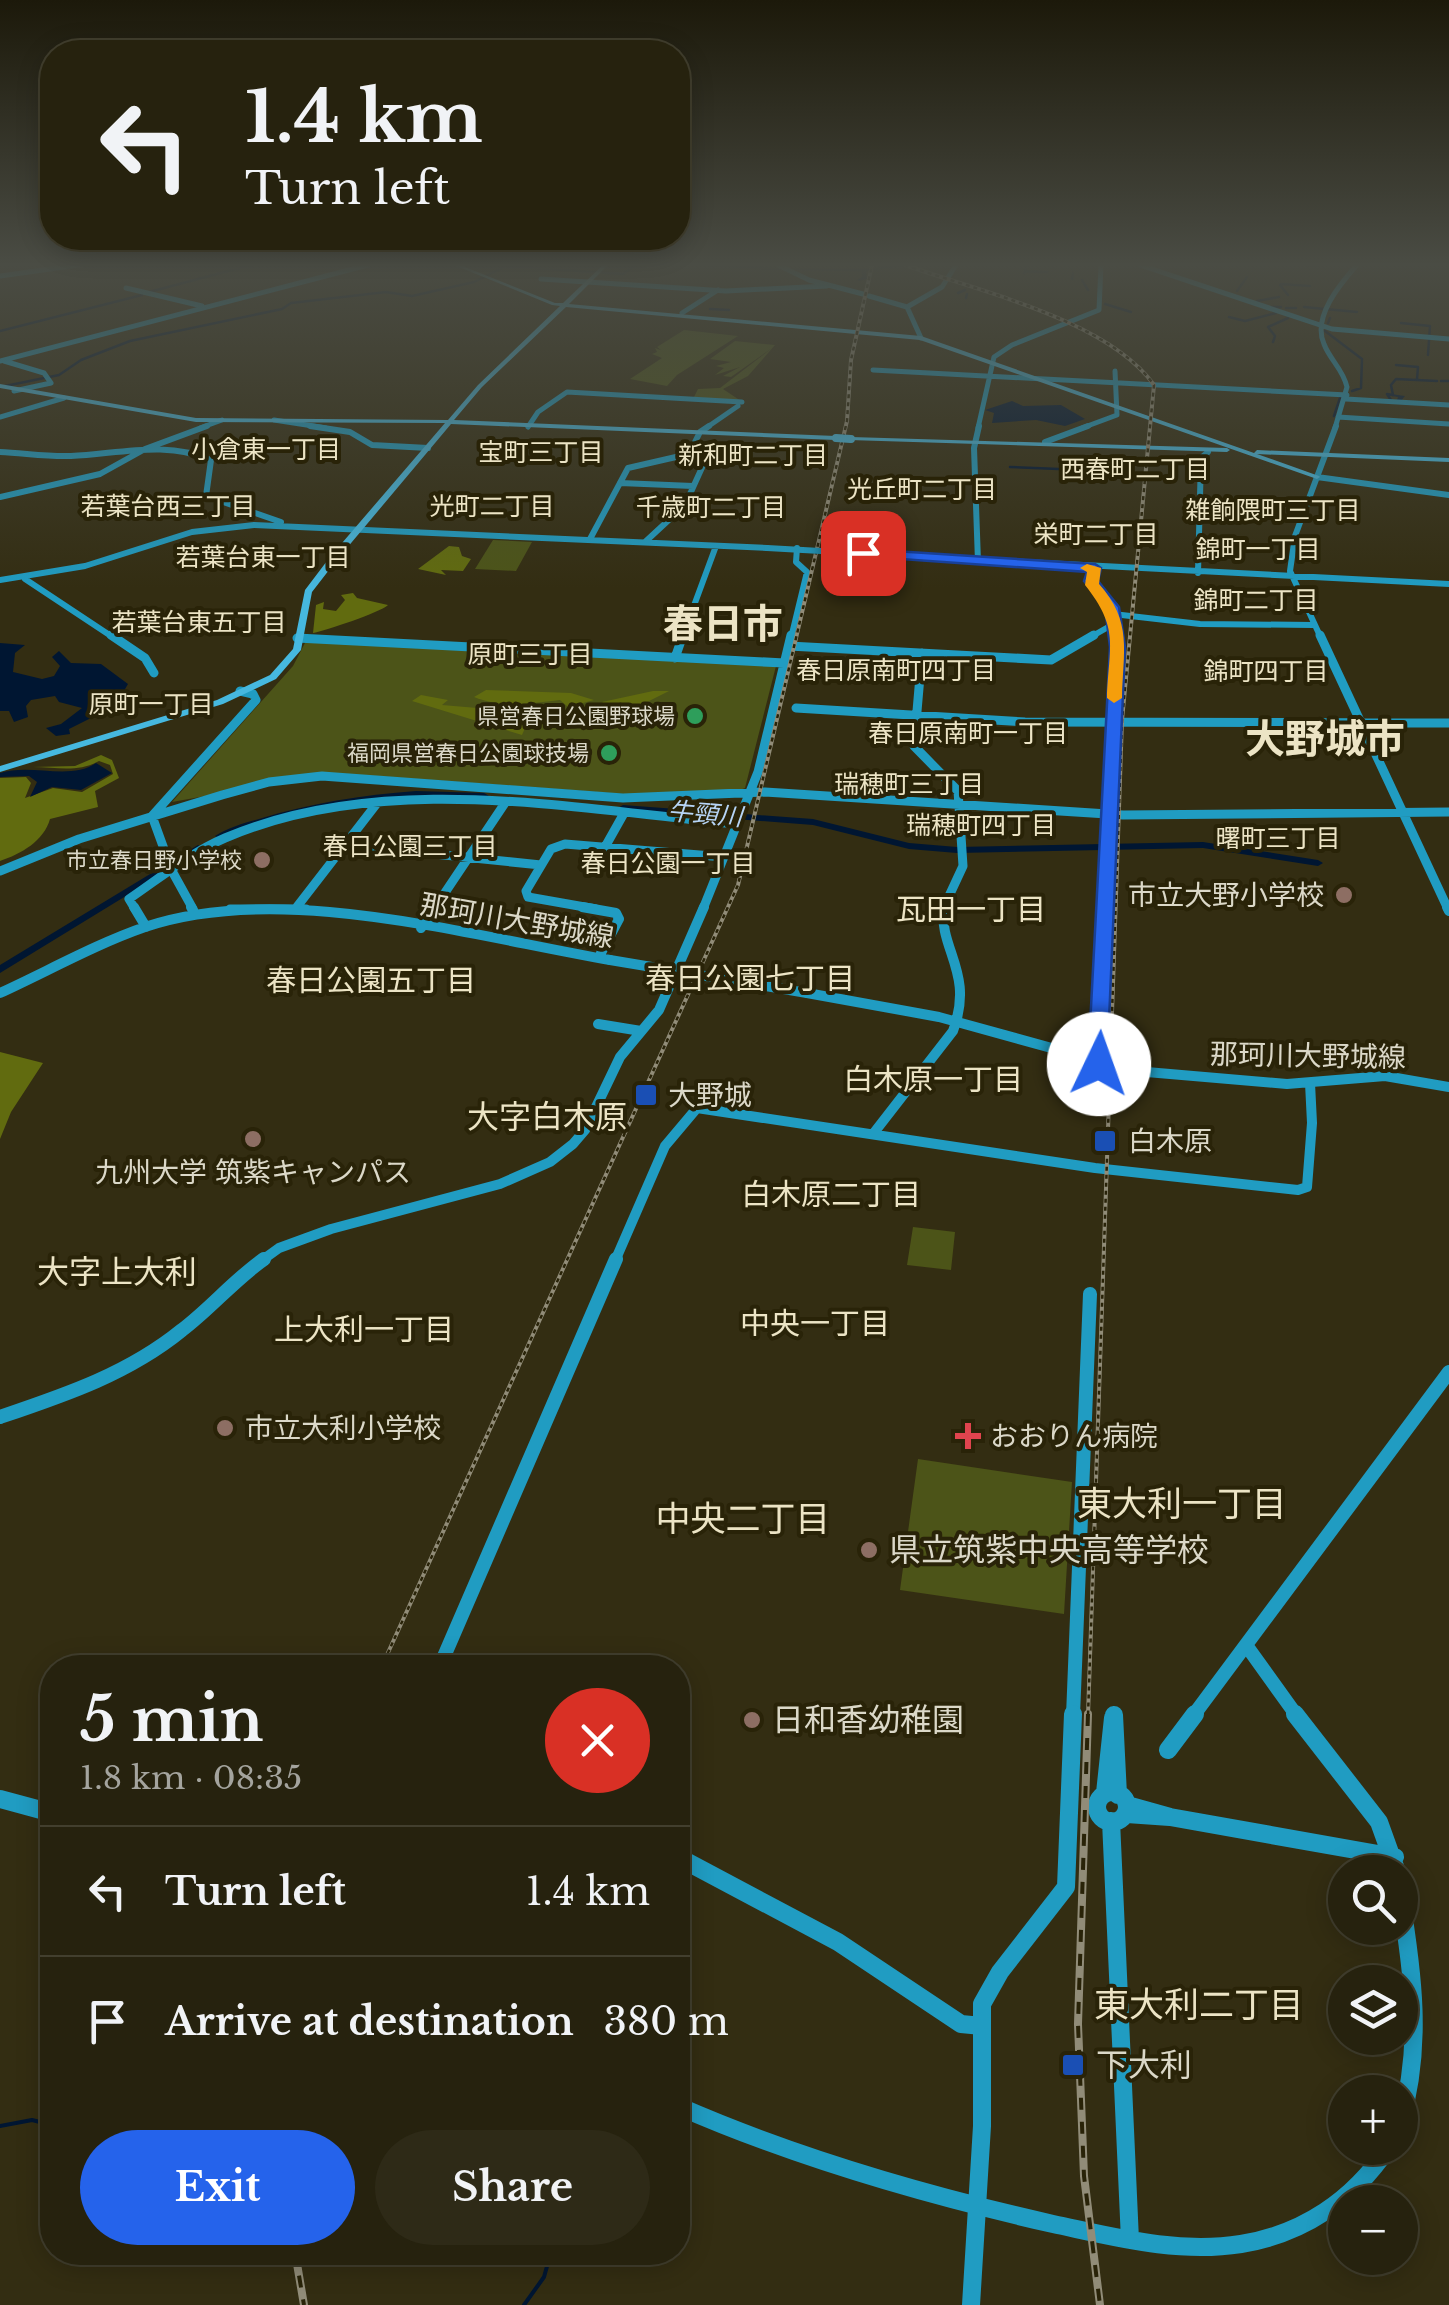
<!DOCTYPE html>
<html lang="en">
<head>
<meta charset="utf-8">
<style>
  :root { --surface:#26220e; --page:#2e2a17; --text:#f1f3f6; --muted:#a4a49e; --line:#423f2e; --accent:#2563eb }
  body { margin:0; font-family:"Libre Baskerville","Noto Sans JP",serif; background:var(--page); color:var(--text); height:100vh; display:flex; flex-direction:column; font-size:38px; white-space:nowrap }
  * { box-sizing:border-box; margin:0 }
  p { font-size:32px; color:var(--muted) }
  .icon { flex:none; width:55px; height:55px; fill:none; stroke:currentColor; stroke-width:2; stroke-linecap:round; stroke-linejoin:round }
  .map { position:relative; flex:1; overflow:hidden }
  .sheet { position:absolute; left:40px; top:1655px; width:650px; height:610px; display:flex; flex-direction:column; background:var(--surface); border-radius:40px; box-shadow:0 5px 25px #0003,0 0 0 2px var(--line) }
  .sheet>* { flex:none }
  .top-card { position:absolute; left:40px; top:40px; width:650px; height:210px; border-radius:40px; box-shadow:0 5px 25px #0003,0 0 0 2px var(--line); background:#26220e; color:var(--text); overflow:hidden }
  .tools { position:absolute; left:1328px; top:1855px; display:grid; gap:20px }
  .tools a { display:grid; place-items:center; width:90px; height:90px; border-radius:50%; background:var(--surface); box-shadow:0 5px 25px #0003,0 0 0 2px var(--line); font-size:50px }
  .pin { position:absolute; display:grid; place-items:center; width:85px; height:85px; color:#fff; margin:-42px; border-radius:20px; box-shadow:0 5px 15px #0006 }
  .me { position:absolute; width:110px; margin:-55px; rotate:3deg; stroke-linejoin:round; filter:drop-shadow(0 0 8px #0008) }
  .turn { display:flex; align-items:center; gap:35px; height:210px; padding:0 40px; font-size:45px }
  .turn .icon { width:130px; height:130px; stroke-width:2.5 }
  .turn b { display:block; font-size:70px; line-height:85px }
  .round { display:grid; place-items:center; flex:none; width:105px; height:105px; border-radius:52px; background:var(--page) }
  .headline { display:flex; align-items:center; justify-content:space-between; height:170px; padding:0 40px }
  h1 { font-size:60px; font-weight:700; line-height:75px }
  .action { display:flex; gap:20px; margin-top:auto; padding:20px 40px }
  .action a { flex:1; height:115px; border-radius:60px; background:var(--accent); color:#fff; font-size:40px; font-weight:700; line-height:115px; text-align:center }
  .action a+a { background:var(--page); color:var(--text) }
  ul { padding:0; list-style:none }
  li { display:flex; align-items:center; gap:30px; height:130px; padding:0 40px; border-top:2px solid var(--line) }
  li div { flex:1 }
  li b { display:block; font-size:38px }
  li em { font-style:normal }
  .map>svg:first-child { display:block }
</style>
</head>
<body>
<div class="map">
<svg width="1449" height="2305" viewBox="0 0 1449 2305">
  <rect width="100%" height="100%" fill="#332d12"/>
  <path fill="#4c5418" d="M684,330L738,336L677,375L667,386L630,379L662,358L652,354L657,352L655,348L661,350L657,347Z
    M735,341L775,345L748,376L723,389L741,401L694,397L698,389L720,388L772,348L731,377L723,376L740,367L715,375L724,368L716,366L731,362L710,359Z
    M493,540L532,542L516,571L475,569Z
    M306,641L776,666L745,788L740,790L638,795L334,773L172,802L293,666Z
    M913,1227L955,1232L951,1270L907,1265Z
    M918,1459L1072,1482L1064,1614L900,1590Z"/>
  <path fill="#616b0f" d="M449,546L459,547L462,556L471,559L463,571L441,570L446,575L418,569Z
    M353,593L357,598L388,605C381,612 325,631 313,633L316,605L324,602L323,609L336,611L345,600L341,595Z
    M486,690L571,693L594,700L568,707L560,700C527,704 501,708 474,697Z
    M653,691H669L641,705V720L649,727L615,715L602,702Z
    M421,695L448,700L442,705L512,711L508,716L525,728L522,735L412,701Z
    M101,755L112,760L119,778L95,791L98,807L50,819C44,841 21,854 0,861V778L26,777L31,783L25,798L53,788L82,792L113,774L110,765L99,761C78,773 56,767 33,767L75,766Z
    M0,1052L43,1063L11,1112L0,1139Z"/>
  <path fill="#001632" d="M1012,401L1023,406L1061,405L1085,419L1065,426L1036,420L992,423L994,413L985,410Z
    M0,643L25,645L15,653L13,672L42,679L54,676L60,666L52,657L59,651L71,663L101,664L128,684L115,706L69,729L70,734L56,736L46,728L61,724L82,708L59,702L55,696L31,700L26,706L28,717L14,722L9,711H0Z
    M96,763L112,773L81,790L52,787L30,797L37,782L29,776L0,777V773C31,763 70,781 96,763Z"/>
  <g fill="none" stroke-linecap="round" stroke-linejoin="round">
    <path stroke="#001632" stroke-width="2.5" d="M707,265L780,269
      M1306,265L1319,266
      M793,269L863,270
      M1025,271L1047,272
      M1024,273L1027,265
      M1072,279L1073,273
      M1082,280L1088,290
      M1281,284L1310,286
      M1280,285L1288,295
      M1237,291L1247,277
      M149,292L251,265
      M958,293L965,290
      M966,298L967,294
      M1257,301L1279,297
      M1105,304L1131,312
      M1271,307H1281
      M1304,307L1357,312
      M1286,308H1296
      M710,309L729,310
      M1229,317L1245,321L1276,313
      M1328,323L1330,318
      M1401,323L1430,326L1428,355
      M0,331L142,295
      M1325,331L1362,359L1361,388L1352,391
      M1273,342L1275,336L1268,327L1288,318
      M1396,365L1418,367L1417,379
      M1441,381H1449
      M0,387L59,375L81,360L130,341L282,309L291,303L386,292L412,296L474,282L506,266L623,274L635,265
      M1391,400L1387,394L1393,395L1391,385L1396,379L1437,381
      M1334,416L1340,398
      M1010,467L1083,470"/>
    <path stroke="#001632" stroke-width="4" d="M0,2126L32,2120L52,2125
      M524,2305L544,2277L551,2252"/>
    <path fill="#001632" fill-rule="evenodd" d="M897,265H914L866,271L867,279L859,281L857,280L862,277L861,269Z
      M1391,394L1405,396L1400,402L1397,400L1398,397L1391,396Z
      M416,791L484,793L489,796L484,799C418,795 352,798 288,816C265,823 243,832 220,839L215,836C228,828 244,823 259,819C311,803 362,795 416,791Z
      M623,805L813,819L909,843L957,847L1203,842L1318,860L1323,863L1318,866L1203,848L957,853L909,849L813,825L620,810L618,808Z
      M198,845L203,848L201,850L0,973V965Z"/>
    <path stroke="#209cc2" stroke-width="5" d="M778,265L809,280L863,294
      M1140,265L1332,329L1449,339
      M0,276L78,265
      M541,279L726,291L827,286
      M126,288L202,306
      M869,296L907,307L921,338
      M907,307L942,287L956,265
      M682,313L718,290
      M0,361L368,265
      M4,361L44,373L51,383
      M873,370L1347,395
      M14,391L51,383
      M1346,399L1449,405
      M0,417L64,398
      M1338,417L1449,424
      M274,420L326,428
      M528,427L538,412L567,392L742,402
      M200,428L222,420
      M706,428L738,406
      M978,428L994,357L1012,345L1099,310L1101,265
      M1082,428L1117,415L1115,371
      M1335,428L1347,387C1343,369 1330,360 1324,344C1312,317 1340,284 1357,265"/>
    <path stroke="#209cc2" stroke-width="6" d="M310,426L350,432L372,445L428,448
      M1045,442L1088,426
      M0,452C24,453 47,457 71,456C118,454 166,440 211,460L206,496L281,522
      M1317,477L1449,495
      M620,483L693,486
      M0,497L100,474L145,449L207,426
      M590,539L628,468L689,454
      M645,542L685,505L705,461L689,454L700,432L709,426
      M892,555L1449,584
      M835,559L902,561
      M978,562L974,448L979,426
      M1095,568L1092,585L1112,607L1117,638
      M1198,573L1201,458L1208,452
      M25,579L114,638
      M0,580L85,566L192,532L254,525L767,548
      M1113,614L1200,624L1313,625
      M682,638L716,546
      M791,638L807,572L796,562L797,548
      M1089,638L1117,622
      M1321,638L1290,571L1295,536L1336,426"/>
    <path stroke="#209cc2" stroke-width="9" d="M111,635L145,658L154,673
      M1320,635L1448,909
      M297,638L784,663
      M789,646L1051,660L1094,635
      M922,653L914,746L958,791L963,866L943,909
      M675,658L683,635
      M796,708L1025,722L1449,723
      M346,845L541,865
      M605,847L623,815
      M0,871L79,839L222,795L269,782L322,776L623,798L765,792L1123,815L1449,812
      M296,908L378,802
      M135,909L129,899C160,878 190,853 225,838C384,770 571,809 736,824
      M193,909L172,871L152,816L256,700L253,694L240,691
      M230,909H306
      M434,909L505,803
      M596,909L528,897L526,891L551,849L565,844L724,857
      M703,909L758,772L791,635
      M1105,909L1117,635"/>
    <path stroke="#209cc2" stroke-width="10" d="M134,907L146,927
      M191,907L195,914
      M582,907L616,913L619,919L601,953
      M1447,907L1449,911
      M421,928L435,907
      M0,993C48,971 96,944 145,927C281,881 470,936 610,960
      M807,993L939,1017L1135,1071L1287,1084L1385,1076L1449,1087
      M598,1024L641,1031
      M1099,1064L1105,907
      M873,1134L953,1031C975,972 938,949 944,907
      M261,1261L279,1248L331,1229L500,1184L550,1162L573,1144L585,1130L620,1057L659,1010L704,907
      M615,1261L665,1146L697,1108L1095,1168L1298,1190L1307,1187L1312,1123L1310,1083"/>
    <path stroke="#209cc2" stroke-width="14" d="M0,1417C65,1395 128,1374 182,1330C211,1308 234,1280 264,1259
      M1246,1645L1297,1716
      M439,1668L616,1259
      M1073,1716L1090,1294
      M1193,1716L1449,1372"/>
    <path stroke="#209cc2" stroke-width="18" d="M1295,1714L1379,1822L1397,1872
      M1114,1715L1118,1795
      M1168,1750L1195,1714
      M1097 1807a15 15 0 1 1 30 0a15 15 0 1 1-30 0Z
      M1105,1793L1113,1718
      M0,1799L52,1813
      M1127,1805L1170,1817L1395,1857
      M1127,1814L1170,1817
      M1111,1821L1130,2240
      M678,1857L838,1942L961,2024L982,2026
      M1400,1894C1413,1973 1423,2046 1400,2124
      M678,2106C799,2159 925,2195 1053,2224C1115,2237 1177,2254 1241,2244C1303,2234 1353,2200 1388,2148
      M971,2305L982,2126V2004L1000,1972L1066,1887L1073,1714"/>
    <path fill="#46b8df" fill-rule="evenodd" d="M454,265H460L555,303H563L603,265H608L569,304L921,336L1254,453L1257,450L1449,458V462L1257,454L1319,476L1320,477L1317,479L920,340L566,307L482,387L454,420L836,436L839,438L836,440L451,424L336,561L312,592L301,650L276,679L223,704L0,772V766L217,700L270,675L293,649L305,590L330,557L445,423L196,422L0,388V384L196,418L448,420L478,385L560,306L552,305Z
      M851,437L1227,448L1230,450L1227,452L849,440Z"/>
    <g stroke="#918c78" stroke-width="4">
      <path id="rail-far1" d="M905,265C978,291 1108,320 1154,385L1122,720L1088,1716
        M381,1668L738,885L847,421L851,360L872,265"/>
    </g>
    <g stroke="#918c78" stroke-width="8">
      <path id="rail" d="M1088,1714L1078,2024L1084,2176L1100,2305
        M295,2252L304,2305"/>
    </g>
    <use href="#rail-far1" stroke="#292308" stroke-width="2.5" stroke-dasharray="4" stroke-linecap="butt"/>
    <use href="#rail" stroke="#292308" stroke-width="4" stroke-dasharray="12" stroke-linecap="butt"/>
    <path stroke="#209cc2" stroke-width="6" d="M767,548L892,555"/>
    <path stroke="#209cc2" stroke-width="10" d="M610,960L807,993"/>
    <path stroke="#46b8df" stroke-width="8" d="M836,438L851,439"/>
  </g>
  <linearGradient id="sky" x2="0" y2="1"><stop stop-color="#1c190a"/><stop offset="0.45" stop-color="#4a4c44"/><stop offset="1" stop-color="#4a4c44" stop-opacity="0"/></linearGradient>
  <rect width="1449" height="588" fill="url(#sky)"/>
  <path fill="#2563eb" stroke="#184099" stroke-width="2.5" d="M863,549L1095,564L1101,568L1098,581L1119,607L1125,647L1107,1068L1099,1070L1088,1064L1110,647L1105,607L1084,581L1087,572L858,556Z"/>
  <path fill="#f59e0b" d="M1087,564L1101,568L1099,584C1133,622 1123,651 1122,698L1114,703L1107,698C1109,645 1120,629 1085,585L1087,572L1080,568Z"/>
  <g fill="#2e9e5b" stroke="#292308" stroke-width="4">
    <circle cx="695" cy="716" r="10"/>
    <circle cx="609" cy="753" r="10"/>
  </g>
  <g fill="#8d6e63" stroke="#292308" stroke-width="4">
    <circle cx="262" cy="860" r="10"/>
    <circle cx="1344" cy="895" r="10"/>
    <circle cx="253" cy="1139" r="10"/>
    <circle cx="225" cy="1428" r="10"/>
    <circle cx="869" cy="1550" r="10"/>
    <circle cx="752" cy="1720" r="10"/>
  </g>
  <g fill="#1a4fb4" stroke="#292308" stroke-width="4">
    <rect x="634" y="1083" width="24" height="24" rx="5"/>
    <rect x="1093" y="1129" width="24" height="24" rx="5"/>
    <rect x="1061" y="2053" width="24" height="24" rx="5"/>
  </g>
  <path fill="#e0444e" stroke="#292308" stroke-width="4" d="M963 1421h10v10h10v10h-10v10h-10v-10h-10v-10h10z"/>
  <g text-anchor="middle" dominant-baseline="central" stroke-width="8" stroke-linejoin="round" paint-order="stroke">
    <g font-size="22" fill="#dbd8c8" stroke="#292308" text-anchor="end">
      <text x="675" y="716">県営春日公園野球場</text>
      <text x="589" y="753">福岡県営春日公園球技場</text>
      <text x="242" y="860">市立春日野小学校</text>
    </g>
    <g font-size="25" fill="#ece4c5" stroke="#292308">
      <text x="266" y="449">小倉東一丁目</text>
      <text x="541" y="452">宝町三丁目</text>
      <text x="753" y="455">新和町二丁目</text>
      <text x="1135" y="469">西春町二丁目</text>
      <text x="922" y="489">光丘町二丁目</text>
      <text x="168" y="506">若葉台西三丁目</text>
      <text x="492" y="506">光町二丁目</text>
      <text x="711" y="507">千歳町二丁目</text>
      <text x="1273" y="510">雑餉隈町三丁目</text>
      <text x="1096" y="534">栄町二丁目</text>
      <text x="1258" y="549">錦町一丁目</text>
      <text x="263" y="557">若葉台東一丁目</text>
      <text x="1256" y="600">錦町二丁目</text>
      <text x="199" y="622">若葉台東五丁目</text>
      <text x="530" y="654">原町三丁目</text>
      <text x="896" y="670">春日原南町四丁目</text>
      <text x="1266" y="671">錦町四丁目</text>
      <text x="151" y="704">原町一丁目</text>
      <text x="968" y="733">春日原南町一丁目</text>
      <text x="909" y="784">瑞穂町三丁目</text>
      <text x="981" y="825">瑞穂町四丁目</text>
      <text x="1278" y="838">曙町三丁目</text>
      <text x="410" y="846">春日公園三丁目</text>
      <text x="668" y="863">春日公園一丁目</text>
    </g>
    <g font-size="25" font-style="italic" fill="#b7d5f6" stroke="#292308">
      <text transform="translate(705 814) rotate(5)">牛頸川</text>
    </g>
    <g font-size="28" fill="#dbd8c8" stroke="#292308" text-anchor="start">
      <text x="1324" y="895" text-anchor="end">市立大野小学校</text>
      <text x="668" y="1095">大野城</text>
      <text x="1128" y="1141">白木原</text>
      <text x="253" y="1172" text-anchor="middle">九州大学 筑紫キャンパス</text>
      <text x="245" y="1428">市立大利小学校</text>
      <text x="990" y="1436">おおりん病院</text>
    </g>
    <g font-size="28" fill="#dbd8c8" stroke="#292308">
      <text transform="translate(517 921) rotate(10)">那珂川大野城線</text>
      <text transform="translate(1308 1056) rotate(1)">那珂川大野城線</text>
    </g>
    <g font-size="30" fill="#ece4c5" stroke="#292308">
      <text x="971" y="909">瓦田一丁目</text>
      <text x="750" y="978">春日公園七丁目</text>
      <text x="371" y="980">春日公園五丁目</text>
      <text x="933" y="1079">白木原一丁目</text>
      <text x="831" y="1194">白木原二丁目</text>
      <text x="815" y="1323">中央一丁目</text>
      <text x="364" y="1329">上大利一丁目</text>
    </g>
    <g font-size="32" fill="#ece4c5" stroke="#292308">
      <text x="547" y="1117">大字白木原</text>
      <text x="117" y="1272">大字上大利</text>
    </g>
    <g font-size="32" fill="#dbd8c8" stroke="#292308" text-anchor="start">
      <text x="889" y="1550">県立筑紫中央高等学校</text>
      <text x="772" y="1720">日和香幼稚園</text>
      <text x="1096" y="2065">下大利</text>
    </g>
    <g font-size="35" fill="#ece4c5" stroke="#292308">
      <text x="1182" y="1503">東大利一丁目</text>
      <text x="743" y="1518">中央二丁目</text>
      <text x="1199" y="2004">東大利二丁目</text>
    </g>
    <g font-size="40" font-weight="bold" fill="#ece4c5" stroke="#292308">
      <text x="723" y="624">春日市</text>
      <text x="1325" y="739">大野城市</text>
    </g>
  </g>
</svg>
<div class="tools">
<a><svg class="icon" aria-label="search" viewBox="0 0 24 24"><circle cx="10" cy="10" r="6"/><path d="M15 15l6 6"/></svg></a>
<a><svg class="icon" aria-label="layers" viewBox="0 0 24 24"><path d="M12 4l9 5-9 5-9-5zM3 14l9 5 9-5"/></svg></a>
<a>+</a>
<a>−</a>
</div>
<div class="pin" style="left:863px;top:553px;background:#d93025"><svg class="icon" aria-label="arrive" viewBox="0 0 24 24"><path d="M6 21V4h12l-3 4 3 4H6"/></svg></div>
<svg class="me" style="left:1099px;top:1064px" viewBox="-20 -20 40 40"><circle r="19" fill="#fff"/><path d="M0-13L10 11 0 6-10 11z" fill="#2563eb"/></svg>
<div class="top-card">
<div class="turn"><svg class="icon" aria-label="left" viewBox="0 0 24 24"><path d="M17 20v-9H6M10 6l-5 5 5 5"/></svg><div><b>1.4 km</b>Turn left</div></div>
</div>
<section class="sheet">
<div class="headline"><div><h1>5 min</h1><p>1.8 km · 08:35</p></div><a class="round" style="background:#d93025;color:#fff"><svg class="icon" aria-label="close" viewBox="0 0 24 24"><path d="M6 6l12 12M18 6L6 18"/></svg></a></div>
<ul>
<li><svg class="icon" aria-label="left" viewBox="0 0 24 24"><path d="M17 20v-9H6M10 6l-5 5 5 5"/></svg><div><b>Turn left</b></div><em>1.4 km</em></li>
<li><svg class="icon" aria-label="arrive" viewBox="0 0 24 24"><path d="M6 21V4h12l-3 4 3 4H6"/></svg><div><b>Arrive at destination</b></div><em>380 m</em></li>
</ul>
<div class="action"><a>Exit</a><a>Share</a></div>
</section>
</div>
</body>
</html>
